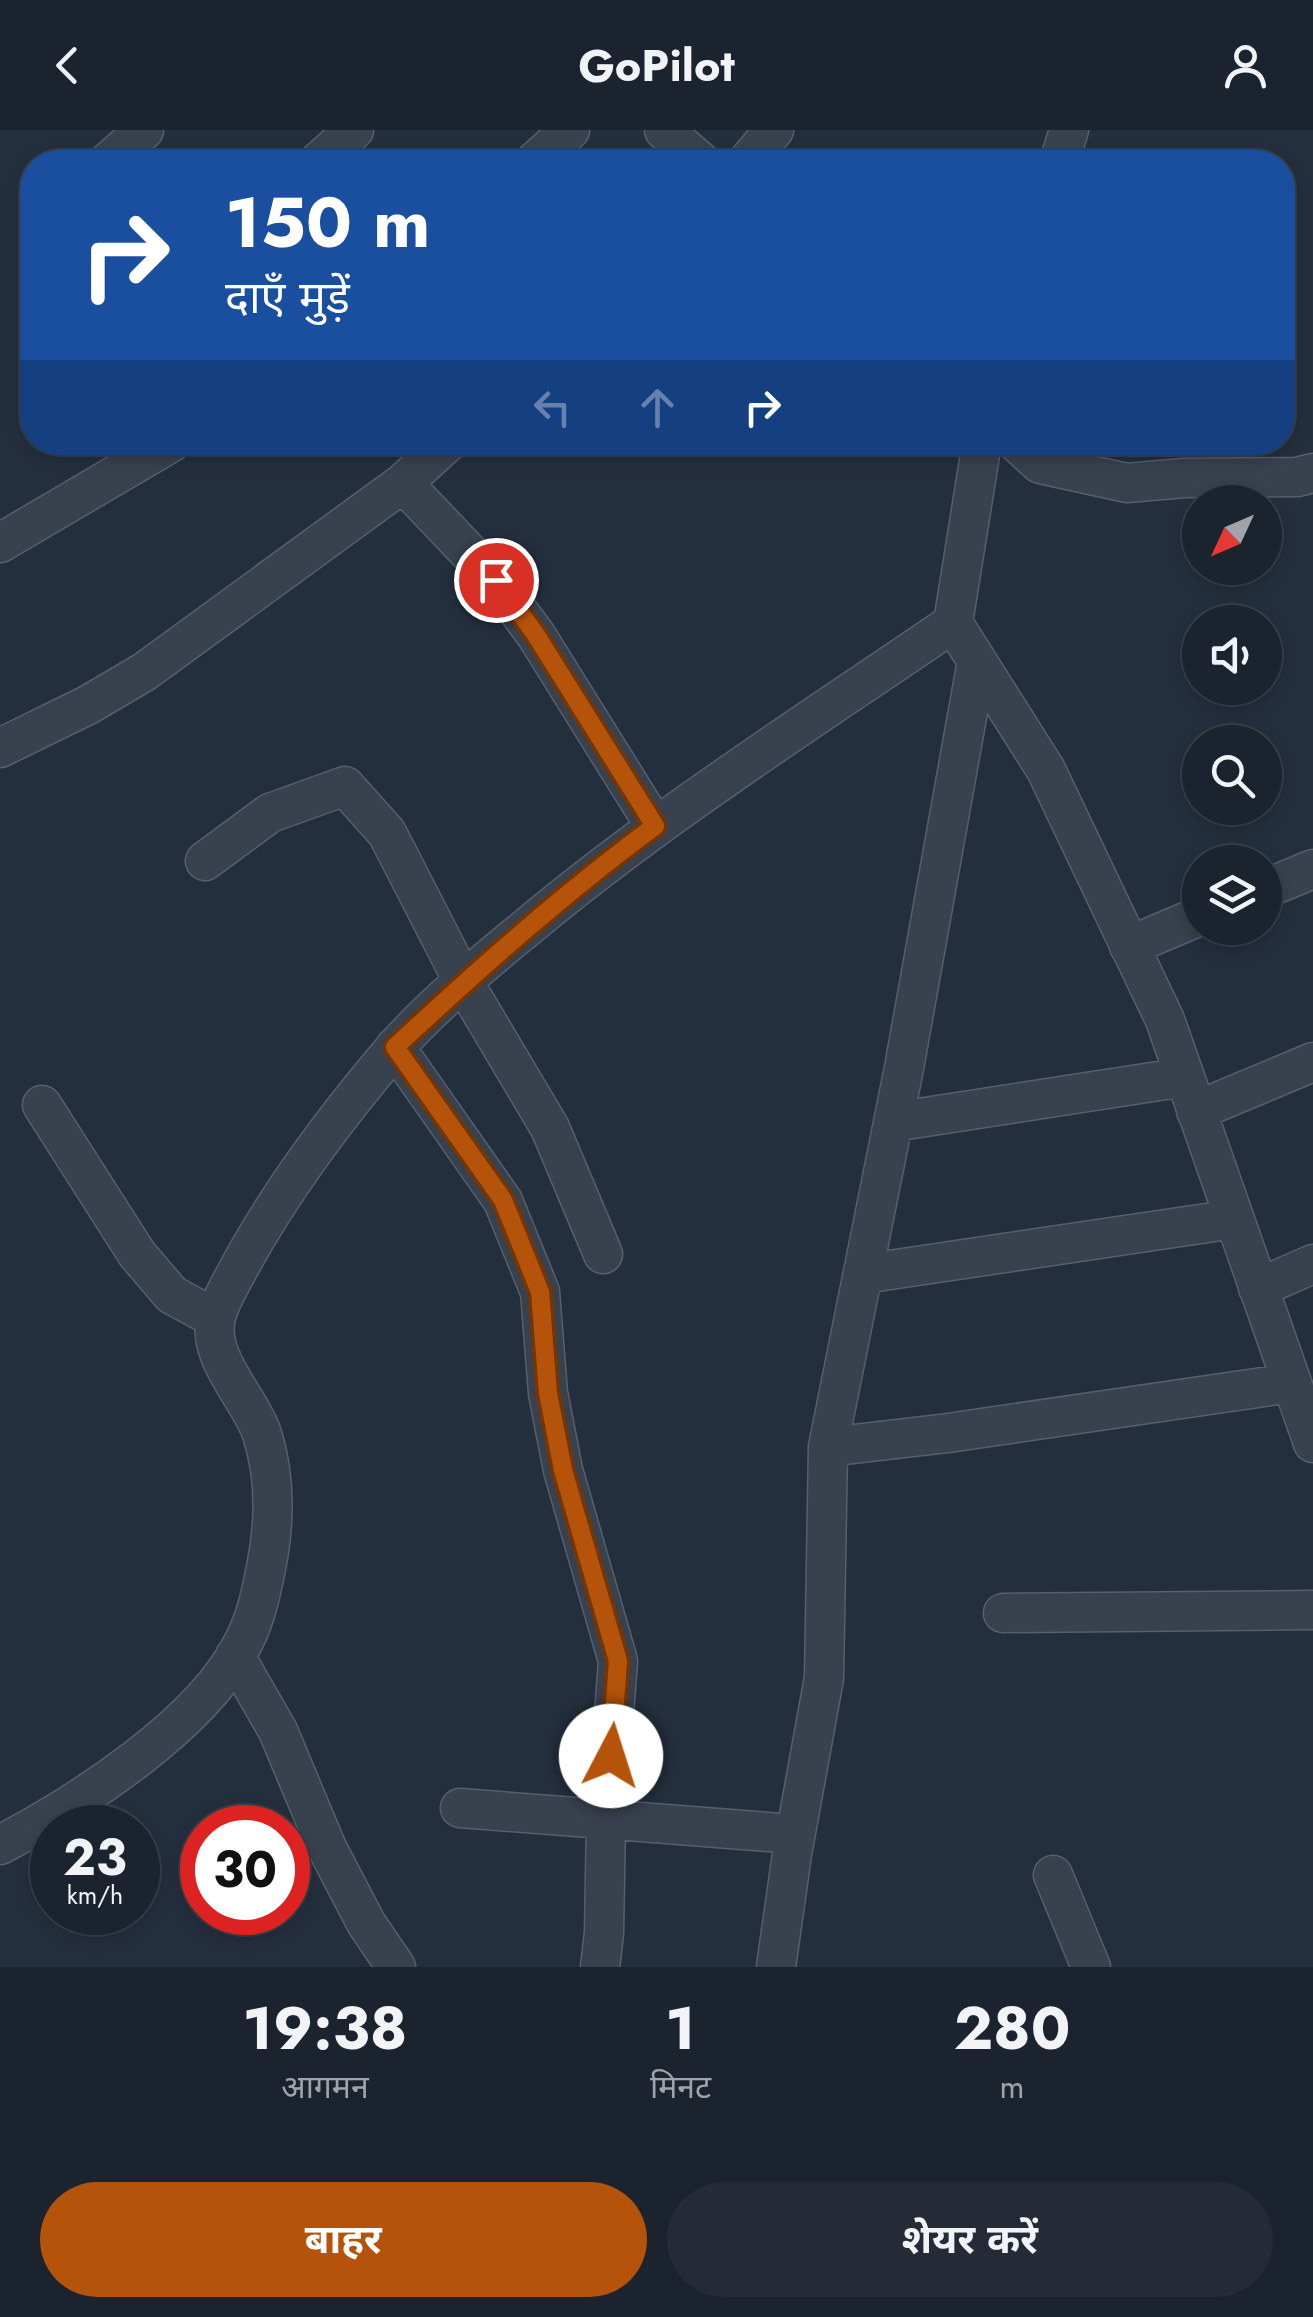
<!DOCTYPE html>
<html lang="hi">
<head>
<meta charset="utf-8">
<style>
  :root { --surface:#1b232e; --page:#242b36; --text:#f1f3f6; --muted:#a0a4aa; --line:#39404a; --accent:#b45309 }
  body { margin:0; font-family:Jost,"Noto Sans Devanagari",sans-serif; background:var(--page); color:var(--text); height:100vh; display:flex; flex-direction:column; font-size:38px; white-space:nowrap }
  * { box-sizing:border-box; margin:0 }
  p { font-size:32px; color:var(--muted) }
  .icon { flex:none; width:55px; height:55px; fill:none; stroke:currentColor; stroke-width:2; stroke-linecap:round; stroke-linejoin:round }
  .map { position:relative; height:1837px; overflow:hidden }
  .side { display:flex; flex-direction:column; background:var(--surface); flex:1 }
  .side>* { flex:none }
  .top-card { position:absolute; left:20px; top:20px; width:1275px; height:305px; border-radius:40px; box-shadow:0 5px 15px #0003,0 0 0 2px var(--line); background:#1a4fa0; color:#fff; overflow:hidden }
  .needle { width:65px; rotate:226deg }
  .buttons { position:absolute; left:1182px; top:355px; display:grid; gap:20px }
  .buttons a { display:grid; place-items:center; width:100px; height:100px; border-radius:50%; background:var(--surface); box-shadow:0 5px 15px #0003,0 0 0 2px var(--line); font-size:50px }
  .speed { position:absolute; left:30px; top:1675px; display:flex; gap:20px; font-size:50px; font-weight:700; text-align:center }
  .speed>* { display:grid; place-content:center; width:130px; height:130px; border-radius:50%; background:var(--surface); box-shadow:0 5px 15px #0003,0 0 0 2px var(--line); line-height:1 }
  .speed small { font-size:25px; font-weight:400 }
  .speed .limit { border:15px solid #d22; background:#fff; color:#111 }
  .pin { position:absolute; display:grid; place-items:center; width:85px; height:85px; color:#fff; margin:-42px; border:5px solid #fff; border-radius:50%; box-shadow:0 2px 10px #0007 }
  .me { position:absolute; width:110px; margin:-55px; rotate:5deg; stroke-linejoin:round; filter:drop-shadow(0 0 8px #0008) }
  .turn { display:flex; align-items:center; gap:35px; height:210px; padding:0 40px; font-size:45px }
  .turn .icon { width:130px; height:130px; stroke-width:2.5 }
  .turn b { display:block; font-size:70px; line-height:85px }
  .lanes { display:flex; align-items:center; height:95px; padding:0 40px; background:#0003; justify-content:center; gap:50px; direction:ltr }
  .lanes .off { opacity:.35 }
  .eta { display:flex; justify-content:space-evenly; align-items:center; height:170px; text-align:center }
  .eta b { font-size:60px; font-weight:700; line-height:70px }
  .button { display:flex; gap:20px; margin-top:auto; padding:20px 40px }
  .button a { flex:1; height:115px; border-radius:60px; background:var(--accent); color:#fff; font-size:40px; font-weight:700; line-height:115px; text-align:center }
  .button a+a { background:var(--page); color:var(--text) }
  header { display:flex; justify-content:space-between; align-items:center; height:130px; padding:0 40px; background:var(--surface); font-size:45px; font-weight:700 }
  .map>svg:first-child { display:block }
</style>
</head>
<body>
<header><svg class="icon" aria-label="back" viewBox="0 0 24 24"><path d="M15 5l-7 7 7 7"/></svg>GoPilot<svg class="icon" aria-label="person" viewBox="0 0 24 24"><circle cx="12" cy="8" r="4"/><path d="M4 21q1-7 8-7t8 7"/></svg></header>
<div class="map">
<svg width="1313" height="1837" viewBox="0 0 1313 1837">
  <rect width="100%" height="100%" fill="#242f3e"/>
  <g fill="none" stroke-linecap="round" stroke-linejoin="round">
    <g stroke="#565f6c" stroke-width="41">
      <path id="street" d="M664,0L701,32
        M108,32L144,0
        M318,32L354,0
        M534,32L570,0
        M747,32L774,0
        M1059,32L1069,0
        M982,312L953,493L1046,640L1165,890L1313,1313
        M1016,312L1040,334L1127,353L1184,348L1297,347L1313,343
        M403,353L496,451L536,505L655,696
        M0,413L172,312
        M0,618L88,575L144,542L403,353L448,312
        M205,731L270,683L345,656L387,703L464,853L550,998L603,1124
        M1265,759L1313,739
        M1129,816L1200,786
        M395,917L503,1071L540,1162L548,1263L563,1340L618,1531L606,1691L604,1803L600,1837
        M42,975L137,1124L172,1165L215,1188
        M1196,981L1313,932
        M893,992L1185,947
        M863,1144L1234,1089
        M1258,1158L1313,1134
        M828,1317L948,1303L1291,1253
        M1003,1483L1313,1480
        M235,1526L278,1601L327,1718L366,1793L396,1837
        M460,1678L795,1704
        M0,1715C80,1673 204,1594 244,1511C256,1488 261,1463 266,1438C275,1393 276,1348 262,1304C250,1268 206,1228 216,1187C219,1175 227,1160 233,1149C276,1067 334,989 394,919C431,877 481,835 525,799C660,686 808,592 953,493
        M1053,1745L1091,1837
        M776,1837L792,1724L824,1548L828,1317L904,938L977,531"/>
    </g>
    <use href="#street" stroke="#38414e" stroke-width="38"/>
  </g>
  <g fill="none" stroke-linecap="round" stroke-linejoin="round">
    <g stroke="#753606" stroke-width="25">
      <path id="route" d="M496,450L536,505L655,696C563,764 479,839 395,917L503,1070L540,1162L548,1263L563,1340L618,1531L611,1626"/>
    </g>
    <use href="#route" stroke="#b45309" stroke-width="18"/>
  </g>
</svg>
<div class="buttons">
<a><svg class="needle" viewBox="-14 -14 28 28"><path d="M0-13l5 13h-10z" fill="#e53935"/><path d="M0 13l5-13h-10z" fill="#a0a4aa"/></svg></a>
<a><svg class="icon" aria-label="sound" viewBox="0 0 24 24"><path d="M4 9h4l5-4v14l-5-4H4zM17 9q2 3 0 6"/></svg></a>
<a><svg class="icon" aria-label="search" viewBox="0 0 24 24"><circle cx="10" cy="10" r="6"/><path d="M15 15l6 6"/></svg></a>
<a><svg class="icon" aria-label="layers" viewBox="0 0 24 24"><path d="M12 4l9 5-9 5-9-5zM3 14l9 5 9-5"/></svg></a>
</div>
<div class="speed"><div>23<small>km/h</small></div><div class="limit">30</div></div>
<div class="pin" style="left:496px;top:450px;background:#d93025"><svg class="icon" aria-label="arrive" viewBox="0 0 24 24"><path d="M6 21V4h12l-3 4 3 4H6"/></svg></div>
<svg class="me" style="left:611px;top:1626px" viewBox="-20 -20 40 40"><circle r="19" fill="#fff"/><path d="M0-13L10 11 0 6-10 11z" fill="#b45309"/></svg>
<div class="top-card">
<div class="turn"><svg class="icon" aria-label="right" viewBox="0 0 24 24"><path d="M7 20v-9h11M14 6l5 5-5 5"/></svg><div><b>150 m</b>दाएँ मुड़ें</div></div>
<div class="lanes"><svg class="icon off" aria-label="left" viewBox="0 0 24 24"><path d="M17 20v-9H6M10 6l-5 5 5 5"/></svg><svg class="icon off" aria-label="ahead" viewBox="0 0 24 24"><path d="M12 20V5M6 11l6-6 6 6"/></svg><svg class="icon" aria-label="right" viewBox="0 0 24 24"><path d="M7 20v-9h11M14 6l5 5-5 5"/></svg></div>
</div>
</div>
<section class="side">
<div class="eta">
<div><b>19:38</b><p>आगमन</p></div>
<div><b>1</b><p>मिनट</p></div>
<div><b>280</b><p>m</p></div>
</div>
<div class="button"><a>बाहर</a><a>शेयर करें</a></div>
</section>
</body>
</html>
